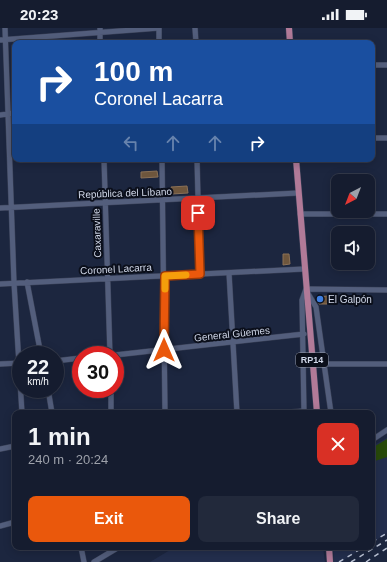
<!DOCTYPE html>
<html lang="en">
<head>
<meta charset="utf-8">
<style>
  :root { --surface:#151c2f; --page:#22293b; --text:#f1f3f6; --muted:#9da1aa; --line:#343a4b; --accent:#ea580c }
  body { margin:0; font-family:Helvetica,sans-serif; background:var(--page); color:var(--text); height:100vh; display:flex; flex-direction:column; font-size:15px; white-space:nowrap }
  * { box-sizing:border-box; margin:0 }
  p { font-size:13px; color:var(--muted) }
  .icon { flex:none; width:22px; height:22px; fill:none; stroke:currentColor; stroke-width:2; stroke-linecap:round; stroke-linejoin:round }
  .map { position:relative; flex:1; overflow:hidden }
  .panel { position:absolute; left:12px; top:382px; width:363px; height:140px; display:flex; flex-direction:column; background:var(--surface); border-radius:8px; box-shadow:0 2px 10px #0003,0 0 0 1px var(--line) }
  .panel>* { flex:none }
  .guide { position:absolute; left:12px; top:12px; width:363px; height:122px; border-radius:8px; box-shadow:0 2px 10px #0003,0 0 0 1px var(--line); background:#1a4fa0; color:#fff; overflow:hidden }
  .needle { width:26px; rotate:222deg }
  .tools { position:absolute; left:331px; top:146px; display:grid; gap:8px }
  .tools a { display:grid; place-items:center; width:44px; height:44px; border-radius:8px; background:var(--surface); box-shadow:0 2px 10px #0003,0 0 0 1px var(--line); font-size:20px }
  .speed { position:absolute; left:12px; top:318px; display:flex; gap:8px; font-size:20px; font-weight:700; text-align:center }
  .speed>* { display:grid; place-content:center; width:52px; height:52px; border-radius:50%; background:var(--surface); box-shadow:0 2px 10px #0003,0 0 0 1px var(--line); line-height:1 }
  .speed small { font-size:10px; font-weight:400 }
  .speed .limit { border:6px solid #d22; background:#fff; color:#111 }
  .pin { position:absolute; display:grid; place-items:center; width:34px; height:34px; color:#fff; margin:-17px; border-radius:8px; box-shadow:0 2px 6px #0006 }
  .me { position:absolute; width:44px; margin:-22px; rotate:0deg; stroke-linejoin:round; filter:drop-shadow(0 0 3px #0008) }
  .turn { display:flex; align-items:center; gap:14px; height:84px; padding:0 16px; font-size:18px }
  .turn .icon { width:52px; height:52px; stroke-width:2.5 }
  .turn b { display:block; font-size:28px; line-height:34px }
  .lanes { display:flex; align-items:center; height:38px; padding:0 16px; background:#0003; justify-content:center; gap:20px; direction:ltr }
  .lanes .off { opacity:.35 }
  .round { display:grid; place-items:center; flex:none; width:42px; height:42px; border-radius:8px; background:var(--page) }
  .summary { display:flex; align-items:center; justify-content:space-between; height:68px; padding:0 16px }
  h1 { font-size:24px; font-weight:700; line-height:30px }
  .cta { display:flex; gap:8px; margin-top:auto; padding:8px 16px }
  .cta a { flex:1; height:46px; border-radius:8px; background:var(--accent); color:#fff; font-size:16px; font-weight:700; line-height:46px; text-align:center }
  .cta a+a { background:var(--page); color:var(--text) }
  .status { display:flex; justify-content:space-between; align-items:center; height:28px; padding:0 20px; background:var(--surface); direction:ltr }
  .status svg { height:11px; fill:currentColor }
  .map>svg:first-child { display:block }
</style>
</head>
<body>
<div class="status"><b>20:23</b><svg viewBox="0 0 49 12"><path d="M0 12V9h3v3zM5 12V6h3v6zM10 12V3h3v9zM15 12V0h3v12zM26 1h20v11H26zM47 4h2v5h-2z"/></svg></div>
<div class="map">
<svg width="387" height="534" viewBox="0 0 387 534">
  <rect width="100%" height="100%" fill="#1c263f"/>
  <path fill="#232e4d" d="M387,410V505L372,515V418Z
    M175,519H323L325,534H150Z
    M333,519H365L341,534H334Z"/>
  <path fill="#284a0a" d="M387,411V429L372,434V420Z"/>
  <path fill="#6e563d" stroke="#8b7157" d="M157,143L158,149L141,150V144Z
    M187,158L188,165L172,166L171,159Z
    M283,226H289L290,236L283,237Z
    M327,268V276H319L318,269Z"/>
  <g fill="none" stroke-linecap="round" stroke-linejoin="round">
    <g stroke="#3b4258" stroke-width="6">
      <path id="minor" d="M5,0L14,255L22,385
        M100,0V15
        M159,0V15
        M195,0L196,15
        M0,12L159,0
        M372,37H387
        M0,87L15,85
        M372,110H387
        M104,131L110,327
        M162,131L165,385
        M197,131L200,246
        M0,180L298,165
        M300,186H387
        M229,245L237,385
        M27,254L41,327
        M0,256L304,241
        M306,261L387,262
        M306,262L316,279L331,385
        M115,327L304,306
        M55,333L81,330
        M0,336L21,335
        M323,336H387
        M48,361L52,385
        M111,361V385
        M279,385L304,383
        M304,385L302,272L306,261
        M372,412L387,402
        M0,421L15,418
        M0,498L15,494
        M81,519L84,534
        M94,534L119,519"/>
    </g>
    <g stroke="#3b4258" stroke-width="7">
      <path id="major" d="M289,0L290,15
        M296,131L317,385
        M329,519L330,534"/>
    </g>
    <use href="#minor" stroke="#535e7c" stroke-width="5"/>
    <use href="#major" stroke="#b17a98" stroke-width="6"/>
    <path stroke="#b9c1d3" stroke-width="1.5" stroke-dasharray="5 5" stroke-linecap="butt" d="M372,514L387,505
      M339,534L364,519
      M351,534L387,512
      M366,534L387,520"/>
  </g>
  <g fill="none" stroke-linecap="round" stroke-linejoin="round">
    <g stroke="#983908" stroke-width="10">
      <path id="route" d="M164,322L165,248L200,246L198,185"/>
    </g>
    <use href="#route" stroke="#ea580c" stroke-width="7"/>
    <path stroke="#f59e0b" stroke-width="7" d="M165,261V248L186,247"/>
  </g>
  <circle fill="#3f7fe0" stroke="#0b0f1b" stroke-width="1.5" cx="320" cy="271" r="4"/>
  <g text-anchor="middle" dominant-baseline="central" stroke-width="4" stroke-linejoin="round" paint-order="stroke">
    <rect fill="#0b0f1b" stroke="#959baa" stroke-width="1" x="296" y="325" width="32" height="14" rx="3"/>
    <g font-size="9" font-weight="bold" fill="#d0d7e8">
      <text x="312" y="332">RP14</text>
    </g>
    <g font-size="10" fill="#d0d7e8" stroke="#0b0f1b">
      <text transform="translate(125 165) rotate(-2)">República del Líbano</text>
      <text transform="translate(97 205) rotate(-92)">Caxaraville</text>
      <text transform="translate(116 241) rotate(-3)">Coronel Lacarra</text>
      <text transform="translate(232 306) rotate(-6)">General Güemes</text>
    </g>
    <g font-size="10" fill="#d0d7e8" stroke="#0b0f1b" text-anchor="start">
      <text x="328" y="271">El Galpón</text>
    </g>
  </g>
</svg>
<div class="tools">
<a><svg class="needle" viewBox="-14 -14 28 28"><path d="M0-13l5 13h-10z" fill="#e53935"/><path d="M0 13l5-13h-10z" fill="#9da1aa"/></svg></a>
<a><svg class="icon" aria-label="sound" viewBox="0 0 24 24"><path d="M4 9h4l5-4v14l-5-4H4zM17 9q2 3 0 6"/></svg></a>
</div>
<div class="speed"><div>22<small>km/h</small></div><div class="limit">30</div></div>
<div class="pin" style="left:198px;top:185px;background:#d93025"><svg class="icon" aria-label="arrive" viewBox="0 0 24 24"><path d="M6 21V4h12l-3 4 3 4H6"/></svg></div>
<svg class="me" style="left:164px;top:322px" viewBox="-20 -20 40 40"><path d="M0-17L14 15 0 8-14 15z" fill="#ea580c" stroke="#fff" stroke-width="4"/></svg>
<div class="guide">
<div class="turn"><svg class="icon" aria-label="right" viewBox="0 0 24 24"><path d="M7 20v-9h11M14 6l5 5-5 5"/></svg><div><b>100 m</b>Coronel Lacarra</div></div>
<div class="lanes"><svg class="icon off" aria-label="left" viewBox="0 0 24 24"><path d="M17 20v-9H6M10 6l-5 5 5 5"/></svg><svg class="icon off" aria-label="ahead" viewBox="0 0 24 24"><path d="M12 20V5M6 11l6-6 6 6"/></svg><svg class="icon off" aria-label="ahead" viewBox="0 0 24 24"><path d="M12 20V5M6 11l6-6 6 6"/></svg><svg class="icon" aria-label="right" viewBox="0 0 24 24"><path d="M7 20v-9h11M14 6l5 5-5 5"/></svg></div>
</div>
<section class="panel">
<div class="summary"><div><h1>1 min</h1><p>240 m · 20:24</p></div><a class="round" style="background:#d93025;color:#fff"><svg class="icon" aria-label="close" viewBox="0 0 24 24"><path d="M6 6l12 12M18 6L6 18"/></svg></a></div>
<div class="cta"><a>Exit</a><a>Share</a></div>
</section>
</div>
</body>
</html>
